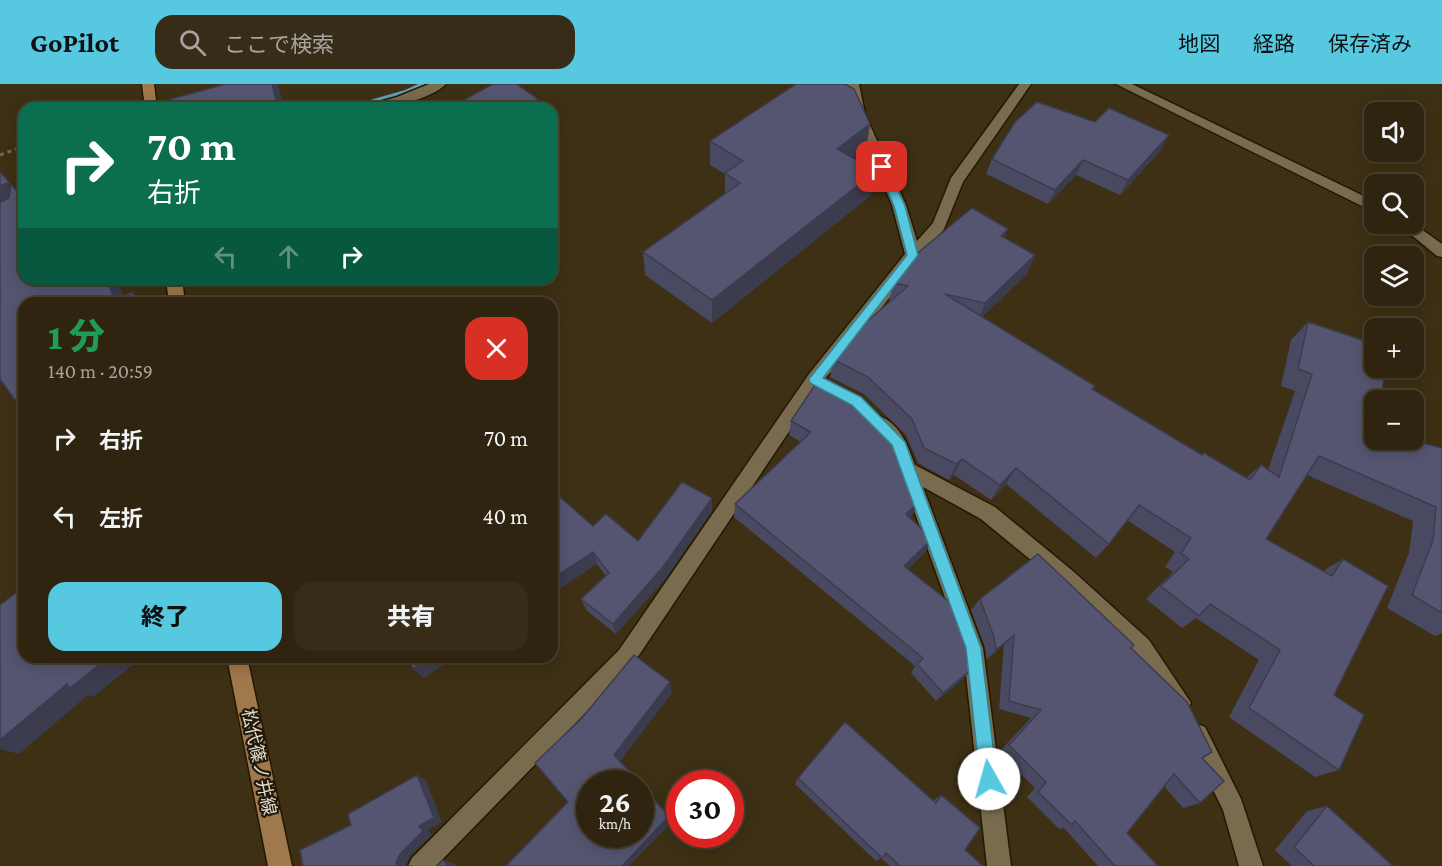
<!DOCTYPE html>
<html lang="ja">
<head>
<meta charset="utf-8">
<style>
  :root { --surface:#2e240f; --page:#362c18; --text:#f1f3f6; --muted:#a7a49e; --line:#49412f; --accent:#56c9e1 }
  body { margin:0; font-family:"Crimson Pro","Noto Sans JP",serif; background:var(--page); color:var(--text); height:100vh; display:flex; flex-direction:column; font-size:22px; white-space:nowrap }
  * { box-sizing:border-box; margin:0 }
  p { font-size:20px; color:var(--muted) }
  .icon { flex:none; width:33px; height:33px; fill:none; stroke:currentColor; stroke-width:2; stroke-linecap:round; stroke-linejoin:round }
  .map { position:relative; flex:1; overflow:hidden }
  .panel { position:absolute; left:18px; top:213px; width:540px; height:366px; display:flex; flex-direction:column; background:var(--surface); border-radius:18px; box-shadow:0 3px 15px #0003,0 0 0 2px var(--line) }
  .panel>* { flex:none }
  .top-card { position:absolute; left:18px; top:18px; width:540px; height:183px; border-radius:18px; box-shadow:0 3px 15px #0003,0 0 0 2px var(--line); background:#0b6e4f; color:#fff; overflow:hidden }
  .tools { position:absolute; left:1364px; top:18px; display:grid; gap:12px }
  .tools a { display:grid; place-items:center; width:60px; height:60px; border-radius:12px; background:var(--surface); box-shadow:0 3px 15px #0003,0 0 0 2px var(--line); font-size:30px }
  .speed { position:absolute; left:576px; top:686px; display:flex; gap:12px; font-size:30px; font-weight:700; text-align:center }
  .speed>* { display:grid; place-content:center; width:78px; height:78px; border-radius:50%; background:var(--surface); box-shadow:0 3px 15px #0003,0 0 0 2px var(--line); line-height:1 }
  .speed small { font-size:15px; font-weight:400 }
  .speed .limit { border:9px solid #d22; background:#fff; color:#111 }
  .pin { position:absolute; display:grid; place-items:center; width:51px; height:51px; color:#fff; margin:-26px; border-radius:12px; box-shadow:0 3px 9px #0006 }
  .me { position:absolute; width:66px; margin:-33px; rotate:353deg; stroke-linejoin:round; filter:drop-shadow(0 0 4px #0008) }
  .turn { display:flex; align-items:center; gap:21px; height:126px; padding:0 30px; font-size:27px }
  .turn .icon { width:78px; height:78px; stroke-width:2.5 }
  .turn b { display:block; font-size:42px; line-height:51px }
  .lanes { display:flex; align-items:center; height:57px; padding:0 30px; background:#0003; justify-content:center; gap:30px; direction:ltr }
  .lanes .off { opacity:.35 }
  .round { display:grid; place-items:center; flex:none; width:63px; height:63px; border-radius:18px; background:var(--page) }
  .headline { display:flex; align-items:center; justify-content:space-between; height:102px; padding:0 30px }
  h1 { font-size:36px; font-weight:800; line-height:45px; color:#1e9e55 }
  .button { display:flex; gap:12px; margin-top:auto; padding:12px 30px }
  .button a { flex:1; height:69px; border-radius:18px; background:var(--accent); color:#111; font-size:24px; font-weight:800; line-height:69px; text-align:center }
  .button a+a { background:var(--page); color:var(--text) }
  ul { padding:0; list-style:none }
  li { display:flex; align-items:center; gap:18px; height:78px; padding:0 30px }
  li div { flex:1 }
  li b { display:block; font-size:22px }
  li em { font-style:normal }
  header { display:flex; align-items:center; gap:36px; box-sizing:border-box; height:84px; padding:0 30px; background:var(--accent); color:#111 }
  header strong { font-size:28px }
  nav { display:flex; gap:33px; margin-inline-start:auto; font-size:21px }
  .search { width:420px; height:54px; background:var(--page); display:flex; align-items:center; gap:15px; box-sizing:border-box; padding:0 21px; border-radius:18px; color:var(--muted); font-size:22px }
  .map>svg:first-child { display:block }
</style>
</head>
<body>
<header>
<strong>GoPilot</strong>
<div class="search"><svg class="icon" aria-label="search" viewBox="0 0 24 24"><circle cx="10" cy="10" r="6"/><path d="M15 15l6 6"/></svg>ここで検索</div>
<nav><a>地図</a><a>経路</a><a>保存済み</a></nav>
</header>
<div class="map">
<svg width="1442" height="782" viewBox="0 0 1442 782">
  <rect width="100%" height="100%" fill="#3d3014"/>
  <g fill="none" stroke-linecap="round" stroke-linejoin="round">
    <path fill="#5f9fb8" fill-rule="evenodd" d="M418,0H429C411,14 365,24 342,24L405,6Z"/>
    <g stroke="#241800" stroke-width="3">
      <path id="minor" d="M429,0H446C430,16 389,24 367,24L368,21L397,13Z
        M847,0H859L865,30L906,121L917,157L933,139L951,94L1019,0H1031L963,98L944,145L821,300L633,580L436,782H408L412,774L619,566L809,290L905,170L892,121L853,30Z
        M1116,0H1132L1374,117V128Z
        M1413,139L1442,160V173L1437,172L1398,140Z
        M879,332C900,339 908,362 915,381L995,423L1074,488L1149,556L1191,619L1187,626L1180,630L1173,626L1135,570L1060,500L981,435L923,403L983,564L1011,782H987L963,564L891,362L870,339L873,334Z
        M1197,640L1205,643L1241,715L1263,782H1239L1223,726L1186,651L1189,643Z"/>
    </g>
    <g stroke="#241800" stroke-width="3">
      <path id="major" d="M142,0H154L157,24H145Z
        M166,195H182L185,219H169Z
        M227,573H247L292,782H268Z"/>
    </g>
    <path stroke="#746950" stroke-width="3" stroke-dasharray="4 4" stroke-linecap="butt" d="M0,71L24,62"/>
    <use href="#minor" fill="#796b4d" fill-rule="evenodd"/>
    <use href="#major" fill="#9f784c" fill-rule="evenodd"/>
  </g>
  <path fill="#494961" d="M464,16L540,24H466Z
    M870,40L866,65L853,74L876,87L871,111L712,239L645,191L643,168L725,109V90L710,81V57Z
    M1161,66L1120,111L1076,91L1048,120L986,90L992,75Z
    M1005,154L1027,190L982,233L1093,305L1201,371L1204,369L1246,394L1261,381L1268,386L1295,307L1281,302L1291,256L1308,238L1374,356L1442,364V549L1435,552L1387,524L1409,469L1413,437L1307,391L1266,455L1323,487L1343,475L1334,611L1339,686L1315,693L1229,633L1259,576L1196,534L1182,544L1146,515L1173,488L1165,483L1175,468L1127,436L1109,460L1096,474L1006,400L991,416L954,391L949,396L918,379L906,351L864,310L830,293L833,275L891,218L889,217L894,199Z
    M791,337L919,418L913,430L910,434L932,455L926,467L908,485L964,594L936,617L911,589L915,582L734,433L735,420L801,358L789,351Z
    M554,408L593,442L638,457L712,414V427L665,495L616,550L586,526L581,515L606,492L597,480Z
    M980,515L1131,564L1202,674L1200,719L1183,724L1164,702L1127,749L1158,782H1098L1064,744L1059,745L1027,713L1035,704L999,668L1031,634L999,625L1004,561L987,575L985,563L971,526Z
    M798,694L934,716L941,711L965,766L983,782H890L881,774L876,777L795,700Z
    M1327,722L1393,782H1292L1275,766L1307,727Z"/>
  <path fill="#3c3c4f" d="M272,0H278L284,24H278Z
    M538,15L540,24H522Z
    M870,40L866,65L833,90L837,65Z
    M1169,51L1161,66L1120,111L1128,96Z
    M1083,76L1076,91L1048,120L1055,106Z
    M876,87L871,111L712,239V216Z
    M7,99L23,116L0,126V102Z
    M1008,145L1000,164L1001,152Z
    M1035,171L1027,190L978,237L985,219Z
    M108,195H118L125,219L114,217Z
    M24,311V323L15,316Z
    M962,375L954,391L949,396L956,380Z
    M1016,384L1006,400L991,416L1000,401Z
    M712,414V427L665,495L616,550L613,540Z
    M919,418L913,430L900,443L906,430Z
    M932,455L926,467L899,493L904,482Z
    M593,468L597,480L552,510V495Z
    M1014,551L1004,561L987,575L996,566Z
    M109,573H143L93,613L88,611L19,670L0,665V656L67,600Z
    M432,573H456L424,594L413,585Z
    M972,585L964,594L936,617L943,609Z
    M670,598L672,609L619,679L614,671Z
    M417,691L426,696L442,738L428,746L432,751L410,772L406,781L407,782H398L396,778L400,770L419,742Z
    M669,732L672,738L629,782H622Z
    M443,776L455,780L457,782H448Z"/>
  <path fill="#555571" stroke="#3c3c4f" stroke-width="1.5" d="M226,0H272L278,24H173L171,15Z
    M493,0H516L538,15L522,24H475L464,16Z
    M796,0H845L854,5L870,40L837,65L876,87L712,216L643,168L740,99L725,89L743,77L710,57Z
    M1037,18L1095,38L1109,24L1169,51L1128,96L1083,76L1055,106L992,75L1015,38Z
    M333,19L339,24H323Z
    M0,88L23,114L24,113V195H108L114,217L132,208L140,219H24V311L15,316L0,295V118L9,114L11,101L7,99L0,102Z
    M972,124L1008,145L1001,152L1035,171L985,219L945,210L1095,302L1092,305L1202,371L1204,369L1250,396L1261,381L1279,393L1312,290L1298,285L1308,238L1374,260V284H1385L1381,316H1374V356H1411L1442,364V529L1412,511L1433,456L1436,423L1319,372L1266,455L1332,492L1343,475L1388,502L1334,611L1364,631L1339,686L1249,624L1280,566L1210,520L1199,532L1161,502L1189,475L1181,469L1191,454L1139,421L1109,460L1016,384L1000,401L962,375L956,380L924,364L912,335L868,293L833,275L864,240L908,202L894,199L920,167Z
    M821,292L852,309L894,349L919,418L906,430L932,455L904,482L957,524L969,555L972,585L943,609L917,580L923,574L735,420L811,348L791,337Z
    M682,398L712,414L663,483L613,540L581,515L609,489L593,468L552,495V410L554,408L593,442L606,430L638,457Z
    M1038,470L1134,561L1131,564L1187,618L1212,668L1202,674L1224,697L1200,719L1174,690L1127,749L1158,782H1115L1075,737L1072,741L1038,708L1046,698L1009,661L1041,626L1009,617L1014,551L996,566L994,553L980,515Z
    M24,503V573H109L70,604L67,600L0,656V521Z
    M634,571L670,598L614,671L640,699H590V750H640V700L669,732L622,782H506L568,718L535,679L582,634Z
    M407,573H432L413,585Z
    M845,638L936,719L941,711L980,744L965,766L983,782H900L886,769L882,774L798,694Z
    M417,691L434,734L419,742L423,747L400,770L396,778L398,782H413H303L300,766L351,741L348,730Z
    M1327,722L1393,782H1314L1294,763Z
    M443,776L448,782H437Z"/>
  <path fill="#56c9e1" stroke="#388392" stroke-width="1.5" d="M882,79L887,83L905,122L918,171L823,294L861,313L905,358L981,564L997,695L995,701L989,703L983,701L980,695L966,564L892,361L852,321L810,299L809,295L907,171L894,122L877,83Z"/>
  <g text-anchor="middle" dominant-baseline="central" stroke-width="4.5" stroke-linejoin="round" paint-order="stroke">
    <g font-size="18" fill="#e2dac9" stroke="#1f190d">
      <text transform="translate(259 678) rotate(78)">松代篠ノ井線</text>
    </g>
  </g>
</svg>
<div class="tools">
<a><svg class="icon" aria-label="sound" viewBox="0 0 24 24"><path d="M4 9h4l5-4v14l-5-4H4zM17 9q2 3 0 6"/></svg></a>
<a><svg class="icon" aria-label="search" viewBox="0 0 24 24"><circle cx="10" cy="10" r="6"/><path d="M15 15l6 6"/></svg></a>
<a><svg class="icon" aria-label="layers" viewBox="0 0 24 24"><path d="M12 4l9 5-9 5-9-5zM3 14l9 5 9-5"/></svg></a>
<a>+</a>
<a>−</a>
</div>
<div class="speed"><div>26<small>km/h</small></div><div class="limit">30</div></div>
<div class="pin" style="left:882px;top:83px;background:#d93025"><svg class="icon" aria-label="arrive" viewBox="0 0 24 24"><path d="M6 21V4h12l-3 4 3 4H6"/></svg></div>
<svg class="me" style="left:989px;top:695px" viewBox="-20 -20 40 40"><circle r="19" fill="#fff"/><path d="M0-13L10 11 0 6-10 11z" fill="#56c9e1"/></svg>
<div class="top-card">
<div class="turn"><svg class="icon" aria-label="right" viewBox="0 0 24 24"><path d="M7 20v-9h11M14 6l5 5-5 5"/></svg><div><b>70 m</b>右折</div></div>
<div class="lanes"><svg class="icon off" aria-label="left" viewBox="0 0 24 24"><path d="M17 20v-9H6M10 6l-5 5 5 5"/></svg><svg class="icon off" aria-label="ahead" viewBox="0 0 24 24"><path d="M12 20V5M6 11l6-6 6 6"/></svg><svg class="icon" aria-label="right" viewBox="0 0 24 24"><path d="M7 20v-9h11M14 6l5 5-5 5"/></svg></div>
</div>
<section class="panel">
<div class="headline"><div><h1>1 分</h1><p>140 m · 20:59</p></div><a class="round" style="background:#d93025;color:#fff"><svg class="icon" aria-label="close" viewBox="0 0 24 24"><path d="M6 6l12 12M18 6L6 18"/></svg></a></div>
<ul>
<li><svg class="icon" aria-label="right" viewBox="0 0 24 24"><path d="M7 20v-9h11M14 6l5 5-5 5"/></svg><div><b>右折</b></div><em>70 m</em></li>
<li><svg class="icon" aria-label="left" viewBox="0 0 24 24"><path d="M17 20v-9H6M10 6l-5 5 5 5"/></svg><div><b>左折</b></div><em>40 m</em></li>
</ul>
<div class="button"><a>終了</a><a>共有</a></div>
</section>
</div>
</body>
</html>
